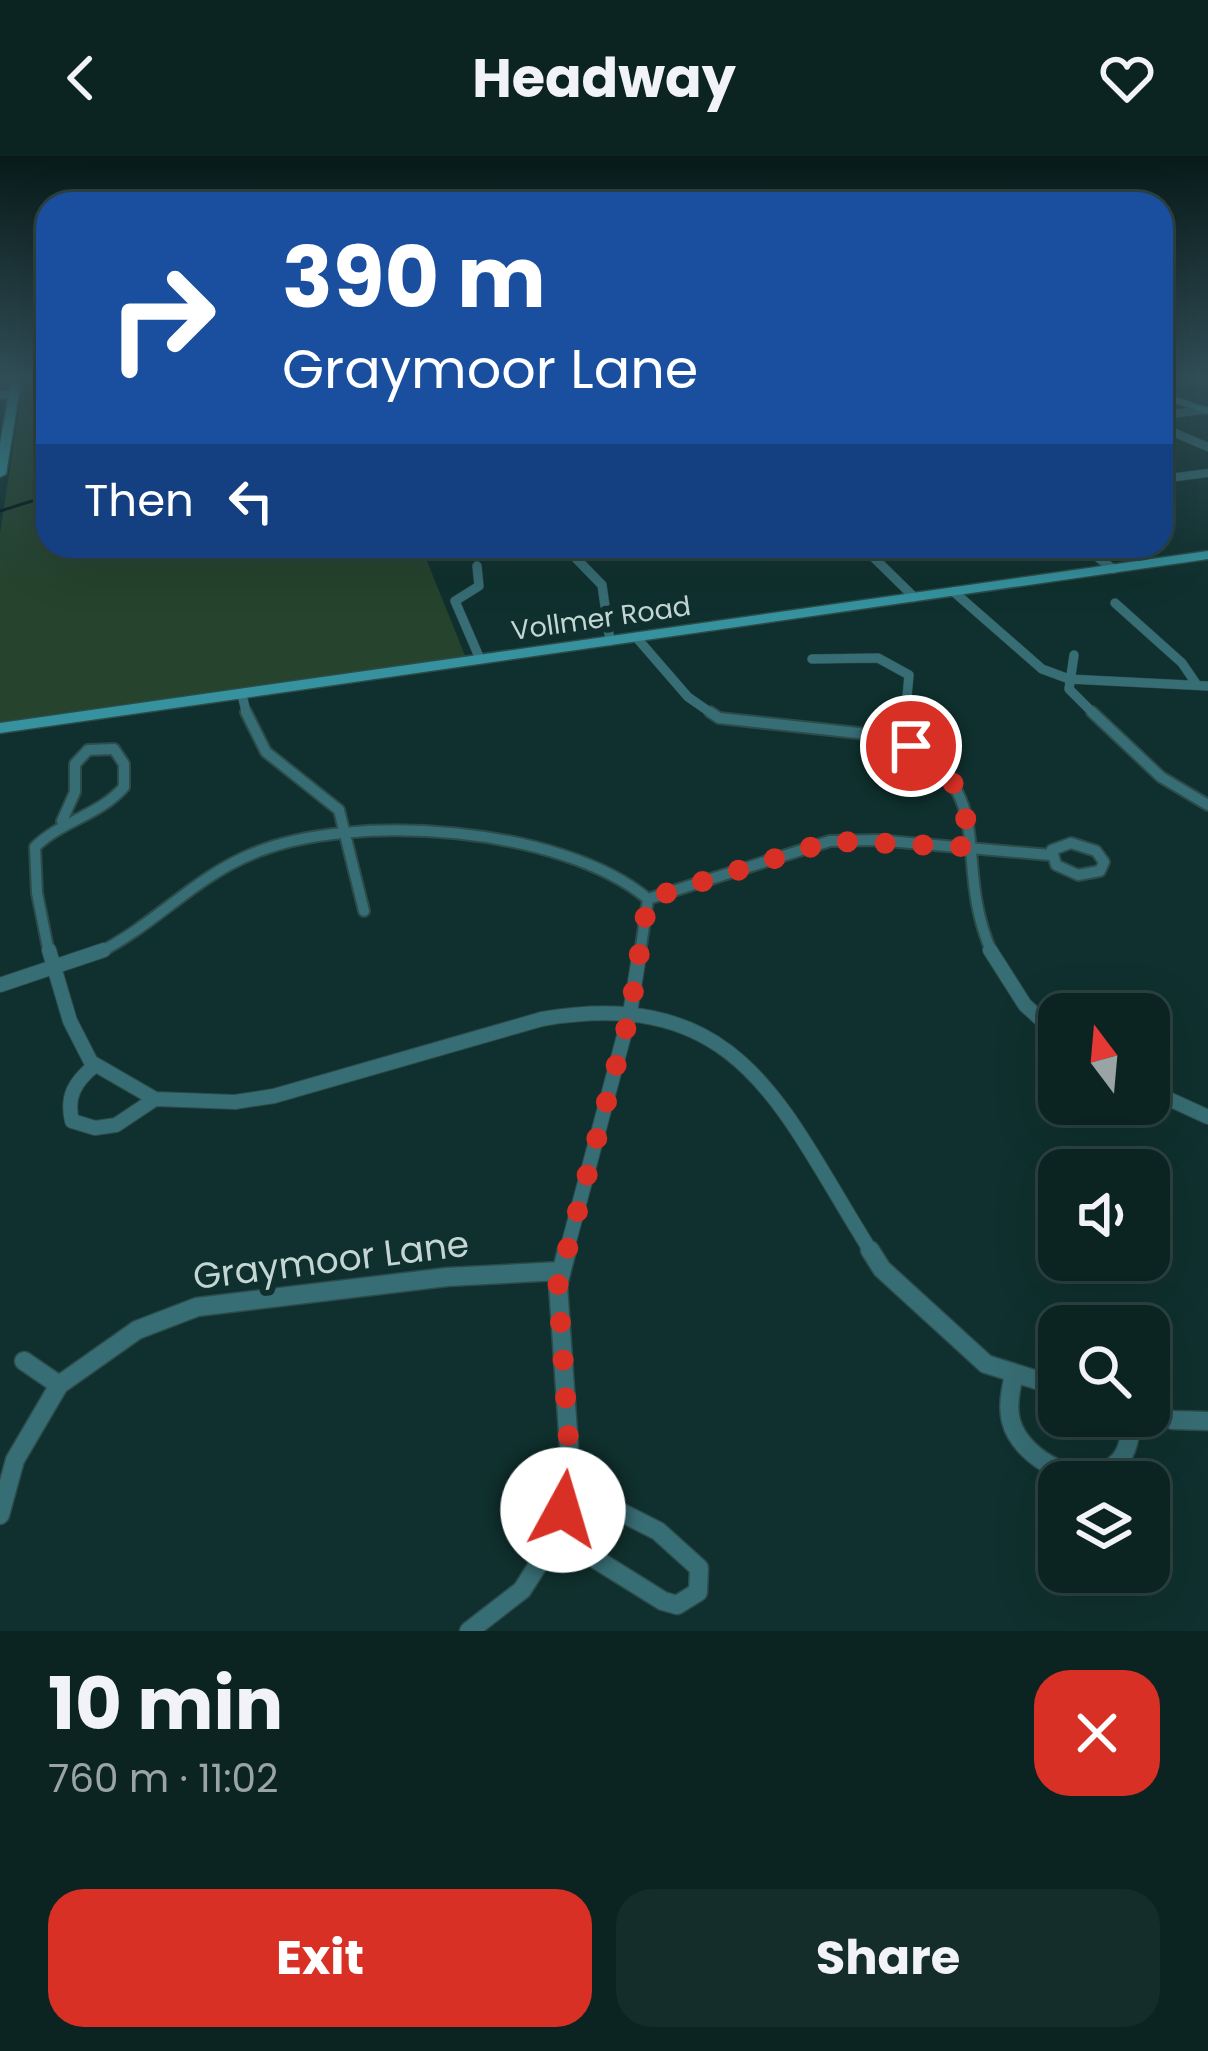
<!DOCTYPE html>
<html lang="en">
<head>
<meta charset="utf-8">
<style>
  :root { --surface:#0b2422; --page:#142c2a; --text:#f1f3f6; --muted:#9aa4a5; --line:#2b4140; --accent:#d93025 }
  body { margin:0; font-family:Poppins,sans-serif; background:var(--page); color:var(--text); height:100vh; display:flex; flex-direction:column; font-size:45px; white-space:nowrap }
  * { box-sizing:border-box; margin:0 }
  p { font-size:39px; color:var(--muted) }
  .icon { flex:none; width:66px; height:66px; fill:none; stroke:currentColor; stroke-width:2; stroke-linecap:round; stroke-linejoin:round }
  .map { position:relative; height:1475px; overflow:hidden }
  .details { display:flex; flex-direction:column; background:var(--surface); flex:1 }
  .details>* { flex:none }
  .hud { position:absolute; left:36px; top:36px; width:1137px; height:366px; border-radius:36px; box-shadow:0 12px 48px #0002,0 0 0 3px var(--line); background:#1a4fa0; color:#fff; overflow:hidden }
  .needle { width:78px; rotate:344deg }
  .buttons { position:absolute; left:1038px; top:837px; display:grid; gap:24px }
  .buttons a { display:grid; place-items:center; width:132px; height:132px; border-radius:24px; background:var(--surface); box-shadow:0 12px 48px #0002,0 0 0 3px var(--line); font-size:60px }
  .pin { position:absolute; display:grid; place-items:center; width:102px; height:102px; color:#fff; margin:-51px; border:6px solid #fff; border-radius:50%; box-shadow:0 3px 12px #0007 }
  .me { position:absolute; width:132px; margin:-66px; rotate:6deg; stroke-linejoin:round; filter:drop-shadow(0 0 9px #0008) }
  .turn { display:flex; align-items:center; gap:42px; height:252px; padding:0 48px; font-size:54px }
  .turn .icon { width:156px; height:156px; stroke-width:2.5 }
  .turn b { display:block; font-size:84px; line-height:102px }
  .then { display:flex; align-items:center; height:114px; padding:0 48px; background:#0003; gap:24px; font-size:45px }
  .round { display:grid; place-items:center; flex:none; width:126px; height:126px; border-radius:36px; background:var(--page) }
  .headline { display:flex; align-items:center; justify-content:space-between; height:204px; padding:0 48px }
  h1 { font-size:72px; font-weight:700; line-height:90px }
  .cta { display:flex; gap:24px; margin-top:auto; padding:24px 48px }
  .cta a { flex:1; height:138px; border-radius:36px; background:var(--accent); color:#fff; font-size:48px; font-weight:700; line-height:138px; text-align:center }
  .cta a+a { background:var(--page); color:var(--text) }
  header { display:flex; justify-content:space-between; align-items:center; height:156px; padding:0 48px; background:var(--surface); font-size:54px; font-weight:700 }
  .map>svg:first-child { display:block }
</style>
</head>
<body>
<header><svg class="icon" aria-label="back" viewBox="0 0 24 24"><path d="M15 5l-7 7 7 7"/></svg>Headway<svg class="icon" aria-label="heart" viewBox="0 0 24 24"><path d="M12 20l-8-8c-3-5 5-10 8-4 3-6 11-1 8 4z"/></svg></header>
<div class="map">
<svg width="1208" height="1475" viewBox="0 0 1208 1475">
  <rect width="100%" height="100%" fill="#0f302e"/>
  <path fill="#25432d" d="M24,220H48V390H421L466,502L0,567V377Z"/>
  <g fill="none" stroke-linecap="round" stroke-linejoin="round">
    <path stroke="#021218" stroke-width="3" d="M0,355L48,340"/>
    <g stroke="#2c4b49" stroke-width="9">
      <path id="street-far4" d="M0,239L14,238
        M1161,259L1204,254
        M1161,271L1208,291
        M1161,323L1208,317"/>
    </g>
    <g stroke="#2c4b49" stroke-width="10">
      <path id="street-far3" d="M564,390L602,429L610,485
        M862,390L914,441
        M1083,390L1113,413
        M477,410L479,430L455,445L480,503
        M954,436L1042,513L1069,523L1208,530
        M1115,447L1182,507L1197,529
        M636,481L688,541L714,559
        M1074,499L1069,533L1095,559
        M812,503L878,502L909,519L907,541L897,559
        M242,539L247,559"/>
    </g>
    <g stroke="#2c4b49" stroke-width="14">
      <path id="street-far2" d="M246,556L266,596L339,654L364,755
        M710,556L719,562L886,580
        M899,556L886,580C1008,632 948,697 992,797
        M1092,556L1161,621L1208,649
        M1071,687L1096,695L1104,706L1100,715L1078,719L1056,709L1052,694Z
        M49,797L37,737L35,691C61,665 100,659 124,631V608L114,593L88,594L75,608V636L62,665
        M98,797C153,770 195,721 252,698C353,655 563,671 648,743L830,685L876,684L1050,699
        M640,797L648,743"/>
    </g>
    <g stroke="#2c4b49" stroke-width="16">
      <path id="street-far1" d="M49,794L70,865L91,906L155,943
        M990,794L1025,849L1059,880
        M0,829L104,794
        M94,910C75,926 66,940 72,965L95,972L116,969L155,943L235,946L274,940L542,863C743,829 781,953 872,1097
        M1149,934L1208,961
        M566,1097L630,857L640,794"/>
    </g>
    <g stroke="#2c4b49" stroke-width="21">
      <path id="street" d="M870,1094L882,1113L986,1208L1059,1231
        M24,1205L59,1229L137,1174L197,1151L447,1121L560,1115
        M1014,1218C1011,1233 1007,1250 1011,1265C1021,1304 1087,1339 1119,1305C1130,1293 1130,1275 1132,1260
        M1149,1257L1173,1264L1208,1265
        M0,1359L15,1304L59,1229
        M557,1379L571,1321L558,1129L567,1094
        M469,1475L522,1434L557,1379L663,1445L677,1449L698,1436L699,1412L658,1375L569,1330"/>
    </g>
    <g stroke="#2c4b49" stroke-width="3">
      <path id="secondary" d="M12,220H22L6,318L0,321V288Z
        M1161,236L1208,252V258L1161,242Z
        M1208,395V403L0,577V567Z"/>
    </g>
    <use href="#street-far4" stroke="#376d74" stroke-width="8"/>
    <use href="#street-far3" stroke="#376d74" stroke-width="9"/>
    <use href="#street-far2" stroke="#376d74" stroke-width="10"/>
    <use href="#street-far1" stroke="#376d74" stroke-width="14"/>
    <use href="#street" stroke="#376d74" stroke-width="18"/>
    <use href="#secondary" fill="#35929e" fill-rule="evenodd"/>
  </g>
  <linearGradient id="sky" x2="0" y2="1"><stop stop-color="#081a19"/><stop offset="0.52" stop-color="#314e57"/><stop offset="1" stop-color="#314e57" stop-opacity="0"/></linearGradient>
  <rect width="1208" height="426" fill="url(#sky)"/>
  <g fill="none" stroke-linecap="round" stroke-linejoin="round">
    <path stroke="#d93025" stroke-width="21" stroke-dasharray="0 37.8" d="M563,1354L571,1321L558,1129L630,857L648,743L830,685L970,691C965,645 955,611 911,590"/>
  </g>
  <g text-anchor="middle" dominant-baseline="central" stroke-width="12" stroke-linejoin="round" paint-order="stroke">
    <g font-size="27" fill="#c4d6d4" stroke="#0f302e">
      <text transform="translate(601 462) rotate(-8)">Vollmer Road</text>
    </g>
    <g font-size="36" fill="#c4d6d4" stroke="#0f302e">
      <text transform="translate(331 1104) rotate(-7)">Graymoor Lane</text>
    </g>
  </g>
</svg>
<div class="buttons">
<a><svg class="needle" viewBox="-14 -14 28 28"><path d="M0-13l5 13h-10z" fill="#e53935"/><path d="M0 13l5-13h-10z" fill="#9aa4a5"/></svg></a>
<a><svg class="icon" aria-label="sound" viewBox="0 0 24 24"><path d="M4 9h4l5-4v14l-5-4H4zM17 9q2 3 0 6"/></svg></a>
<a><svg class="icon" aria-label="search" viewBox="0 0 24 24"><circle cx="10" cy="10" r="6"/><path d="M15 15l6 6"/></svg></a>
<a><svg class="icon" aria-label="layers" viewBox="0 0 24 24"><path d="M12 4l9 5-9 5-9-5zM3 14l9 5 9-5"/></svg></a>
</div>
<div class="pin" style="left:911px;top:590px;background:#d93025"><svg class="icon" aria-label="arrive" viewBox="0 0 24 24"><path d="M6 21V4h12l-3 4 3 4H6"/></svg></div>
<svg class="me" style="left:563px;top:1354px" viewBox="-20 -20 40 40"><circle r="19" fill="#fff"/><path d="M0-13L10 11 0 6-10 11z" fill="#d93025"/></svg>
<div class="hud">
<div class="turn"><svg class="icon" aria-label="right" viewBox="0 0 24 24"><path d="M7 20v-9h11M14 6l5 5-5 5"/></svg><div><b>390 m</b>Graymoor Lane</div></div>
<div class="then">Then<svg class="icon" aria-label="left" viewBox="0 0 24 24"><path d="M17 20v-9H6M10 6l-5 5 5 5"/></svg></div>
</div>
</div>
<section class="details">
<div class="headline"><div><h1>10 min</h1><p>760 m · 11:02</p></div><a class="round" style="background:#d93025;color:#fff"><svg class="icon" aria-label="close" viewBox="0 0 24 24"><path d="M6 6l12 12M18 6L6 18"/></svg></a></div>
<div class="cta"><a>Exit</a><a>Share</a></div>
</section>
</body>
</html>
